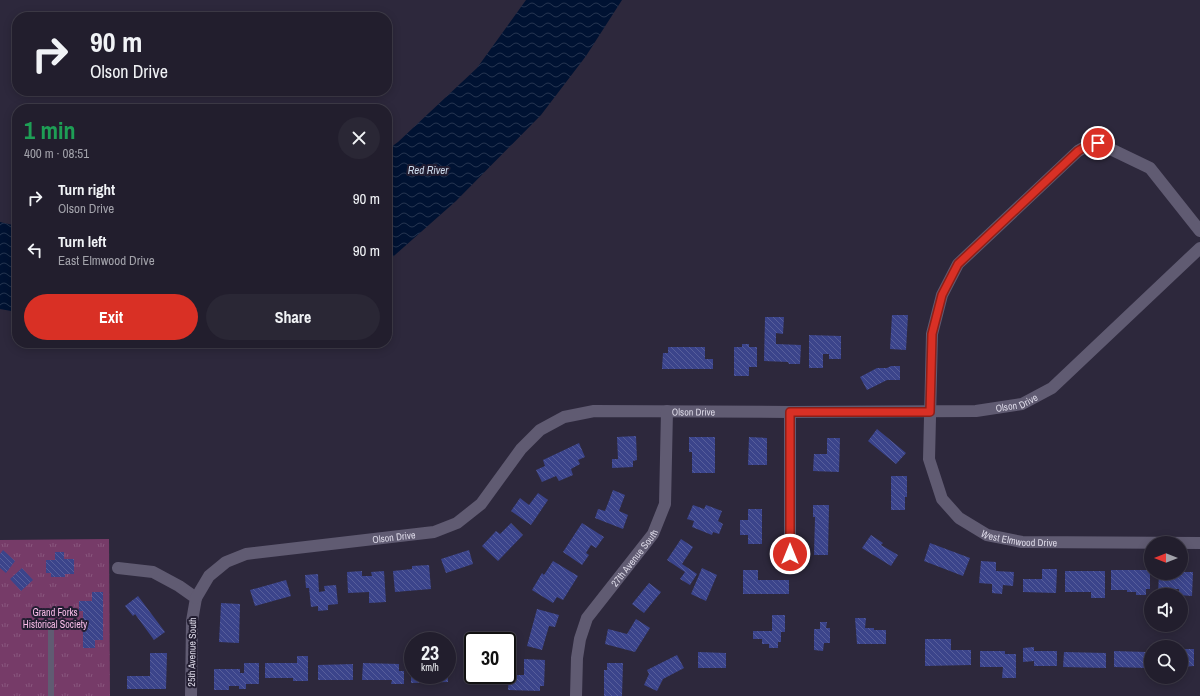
<!DOCTYPE html>
<html lang="en">
<head>
<meta charset="utf-8">
<style>
  :root { --surface:#221e2d; --page:#2a2735; --text:#f1f3f6; --muted:#a2a2aa; --line:#3f3c49; --accent:#d93025 }
  body { margin:0; font-family:"Archivo Narrow",sans-serif; background:var(--page); color:var(--text); height:100vh; display:flex; flex-direction:column; font-size:15px; white-space:nowrap }
  * { box-sizing:border-box; margin:0 }
  p { font-size:13px; color:var(--muted) }
  .icon { flex:none; width:22px; height:22px; fill:none; stroke:currentColor; stroke-width:2; stroke-linecap:round; stroke-linejoin:round }
  .map { position:relative; flex:1; overflow:hidden }
  .sheet { position:absolute; left:12px; top:104px; width:380px; height:244px; display:flex; flex-direction:column; background:var(--surface); border-radius:16px; box-shadow:0 2px 10px #0003,0 0 0 1px var(--line) }
  .sheet>* { flex:none }
  .guide { position:absolute; left:12px; top:12px; width:380px; height:84px; border-radius:16px; box-shadow:0 2px 10px #0003,0 0 0 1px var(--line); background:#221e2d; color:var(--text); overflow:hidden }
  .needle { width:26px; rotate:270deg }
  .buttons { position:absolute; left:1144px; top:536px; display:grid; gap:8px }
  .buttons a { display:grid; place-items:center; width:44px; height:44px; border-radius:50%; background:var(--surface); box-shadow:0 2px 10px #0003,0 0 0 1px var(--line); font-size:20px }
  .speed { position:absolute; left:404px; top:632px; display:flex; gap:8px; font-size:20px; font-weight:700; text-align:center }
  .speed>* { display:grid; place-content:center; width:52px; height:52px; border-radius:50%; background:var(--surface); box-shadow:0 2px 10px #0003,0 0 0 1px var(--line); line-height:1 }
  .speed small { font-size:10px; font-weight:400 }
  .speed .limit { border:2px solid #111; border-radius:6px; background:#fff; color:#111 }
  .pin { position:absolute; display:grid; place-items:center; width:34px; height:34px; color:#fff; margin:-17px; border:2px solid #fff; border-radius:50%; box-shadow:0 1px 4px #0007 }
  .me { position:absolute; width:44px; margin:-22px; rotate:0deg; stroke-linejoin:round; filter:drop-shadow(0 0 3px #0008) }
  .turn { display:flex; align-items:center; gap:14px; height:84px; padding:0 12px; font-size:18px }
  .turn .icon { width:52px; height:52px; stroke-width:2.5 }
  .turn b { display:block; font-size:28px; line-height:34px }
  .round { display:grid; place-items:center; flex:none; width:42px; height:42px; border-radius:21px; background:var(--page) }
  .headline { display:flex; align-items:center; justify-content:space-between; height:68px; padding:0 12px }
  h1 { font-size:24px; font-weight:700; line-height:30px; color:#1e9e55 }
  .primary-button { display:flex; gap:8px; margin-top:auto; padding:8px 12px }
  .primary-button a { flex:1; height:46px; border-radius:24px; background:var(--accent); color:#fff; font-size:16px; font-weight:700; line-height:46px; text-align:center }
  .primary-button a+a { background:var(--page); color:var(--text) }
  ul { padding:0; list-style:none }
  li { display:flex; align-items:center; gap:12px; height:52px; padding:0 12px }
  li div { flex:1 }
  li b { display:block; font-size:15px }
  li em { font-style:normal }
  .map>svg:first-child { display:block }
</style>
</head>
<body>
<div class="map">
<svg width="1200" height="696" viewBox="0 0 1200 696">
  <defs>
    <pattern id="park-tufts" width="24" height="20" patternUnits="userSpaceOnUse"><rect width="24" height="20" fill="#763b68"/><path d="M3 7l-1-3M5 7V3M7 7l1-3M15 17l-1-3M17 17v-4M19 17l1-3" fill="none" stroke="#89577e"/></pattern>
    <pattern id="water-waves" width="16" height="10" patternUnits="userSpaceOnUse"><rect width="16" height="10" fill="#001232"/><path d="M0 5q4-4 8 0t8 0" fill="none" stroke="#253450"/></pattern>
    <pattern id="building-back-hatch" width="6" height="6" patternUnits="userSpaceOnUse"><rect width="6" height="6" fill="#3b448b"/><path d="M-1 5l2 2M0 0l6 6M5-1l2 2" fill="none" stroke="#575e9b"/></pattern>
  </defs>
  <rect width="100%" height="100%" fill="#2d283c"/>
  <path fill="url(#park-tufts)" d="M109,539L110,696H0V540Z"/>
  <path fill="url(#water-waves)" d="M526,0H622L586,56L541,115L456,201L387,262V150L398,142L477,68Z
    M0,222L17,226V312L0,309Z"/>
  <path fill="url(#building-back-hatch)" d="M892,315H908L906,350L890,349Z
    M765,317H784L783,334L776,333V344L801,345L800,364H789L788,362L764,361Z
    M809,335L841,336V359H829V354H823V368H809Z
    M742,344H749V347H757V367H749V376H734V347H742Z
    M668,347H705V359H713V369H662L663,353H668Z
    M891,366H900V380H887L867,390L860,377L877,368H887Z
    M877,429L906,453L896,464L868,441Z
    M636,436L637,460L633,461V467L612,468V459H618L617,437Z
    M689,437H715V473H692V452H689Z
    M749,437L767,438V465H748Z
    M827,438H840L839,472L813,471L814,454H827Z
    M579,443L585,457L578,460L580,464L571,469L573,475L559,481L556,476L542,482L536,470L545,466L543,460Z
    M891,476H907V497H905V510H891Z
    M613,490L625,495L619,511L628,515L623,529L595,518L598,509L605,511Z
    M538,493L548,500L531,525L511,511L520,498L529,505Z
    M693,505L704,509L706,505L722,511L718,521L723,524L719,534L713,532L712,535L692,527L694,521L687,519Z
    M813,505H829L828,555H814L815,517H813Z
    M748,509H762V544H748V535H740V520H748Z
    M511,523L523,535L498,561L482,546L496,531L500,534Z
    M582,523L604,537L596,548L591,545L586,553L589,555L582,565L563,552Z
    M871,535L883,543L881,545L898,555L891,566L862,548Z
    M681,539L693,547L682,564L697,574L690,585L680,579L685,572L667,560Z
    M930,543L970,558L963,576L924,561Z
    M3,550L15,561L6,573L0,568V554Z
    M469,550L473,564L446,573L441,559Z
    M55,552H64V559H74V574H65V577H51V573H46V560H55Z
    M553,561L578,576L563,600L557,597L553,603L532,590L542,573L544,575Z
    M981,561L996,562V571L1014,572L1013,586L1003,585L1002,594L992,593V584L979,583Z
    M429,565L431,589L395,592L393,571L412,569V566Z
    M22,568L33,580L21,591L10,579Z
    M702,568L717,575L706,601L691,594Z
    M1042,569H1057L1056,593L1023,592V579H1042Z
    M743,570H758V580H789V594H743Z
    M1111,570H1150V589H1146V595H1136V592H1127V590H1111Z
    M362,571V576H372L371,572L384,571L386,602L369,603V592L348,593L347,572Z
    M1065,571H1105V598H1091V592H1065Z
    M1181,572H1193L1192,596L1179,595V589H1171L1170,595H1158L1159,573H1181Z
    M318,574L319,592L325,591L324,586L336,585L338,604L328,605V610L318,611V606L311,607L309,588H306L305,575Z
    M286,580L291,596L255,606L250,590Z
    M649,583L661,592L644,613L632,604Z
    M92,592H103V640H95V648H83V611H79V601H92Z
    M138,596L165,632L154,640L135,614L133,616L125,606Z
    M221,603L240,604L239,643L219,642Z
    M537,609L559,615L555,627L549,626L542,650L527,646Z
    M772,615H785V632H781V642H778V648H769V644H762V639H753V631H772Z
    M855,618H866L865,628H874V630H886V644H857Z
    M636,619L650,628L635,652L605,644L608,629L627,634Z
    M820,622H827L826,628H830V643H824L823,651L814,650V629H820Z
    M925,639H951V650H971V665L925,666Z
    M1034,647V651H1057V666H1034V661L1023,662V648Z
    M1181,649H1194V666L1181,667Z
    M467,651H473V671H466Z
    M980,651H1005V654H1016V678H1002L1003,667H980Z
    M1114,651L1146,652V668L1114,667Z
    M698,652L726,653V668H698Z
    M1064,652L1106,653V668L1063,667Z
    M150,653H167L166,689H127V676H150Z
    M677,655L684,668L663,679L657,691L644,685L649,674L647,670Z
    M297,656H308V681H293V678H265V663H297Z
    M524,659L545,660L544,686H540V691L508,690L509,675H524Z
    M244,663H259V684H246V689H239V686H229V690H214V669H240V673H244Z
    M363,663L399,664V671H404V684H391L392,680H362Z
    M607,663H623L622,696H604V670H607Z
    M353,664V680H318V665Z
    M411,664H413V675H448V682L411,683Z"/>
  <g fill="none" stroke-linecap="round" stroke-linejoin="round">
    <path stroke="#605b72" stroke-width="6" d="M51,622V696"/>
    <g stroke="#605b72" stroke-width="12">
      <path id="s1" d="M1200,231L1150,168L1098,143L1090,144L1078,151L958,264L942,295L932,334L929,459L942,499L959,518L987,535L1022,542L1200,543"/>
      <path d="M790,554V412"/>
      <path d="M118,568L153,572L179,586L196,598L192,621L191,696"/>
      <path id="s2" d="M196,598L209,576L226,562L246,554L434,532L457,523L481,504L521,449L540,430L564,417L594,411L790,412L976,411L1022,404L1052,388L1200,248"/>
      <path id="s3" d="M576,696L577,658L580,639L587,618L653,534L665,504L667,411"/>
    </g>
  </g>
  <g fill="none" stroke-linecap="round" stroke-linejoin="round">
    <g stroke="#8d1f18" stroke-width="10">
      <path id="route" d="M790,554V412H930L932,334L942,295L958,264L1078,151L1090,144L1098,143"/>
    </g>
    <use href="#route" stroke="#d93025" stroke-width="7"/>
  </g>
  <g text-anchor="middle" dominant-baseline="central" stroke-width="4" stroke-linejoin="round" paint-order="stroke">
    <g font-size="10" fill="#dcd9e7" stroke="#231e32">
      <text stroke="none"><textPath href="#s2" startOffset="890">Olson Drive</textPath></text>
      <text stroke="none"><textPath href="#s2" startOffset="566">Olson Drive</textPath></text>
      <text stroke="none"><textPath href="#s1" startOffset="658">West Elmwood Drive</textPath></text>
      <text stroke="none"><textPath href="#s2" startOffset="218">Olson Drive</textPath></text>
      <text stroke="none"><textPath href="#s3" startOffset="156">27th Avenue South</textPath></text>
      <text transform="translate(192 652) rotate(-89)">25th Avenue South</text>
    </g>
    <g font-size="10" fill="#f8bce8" stroke="#231e32">
      <text x="55" y="612">Grand Forks<tspan x="55" dy="12">Historical Society</tspan></text>
    </g>
    <g font-size="11" font-style="italic" fill="#ccdbed" stroke="#231e32">
      <text x="428" y="170">Red River</text>
    </g>
  </g>
</svg>
<div class="buttons">
<a><svg class="needle" viewBox="-14 -14 28 28"><path d="M0-13l5 13h-10z" fill="#e53935"/><path d="M0 13l5-13h-10z" fill="#a2a2aa"/></svg></a>
<a><svg class="icon" aria-label="sound" viewBox="0 0 24 24"><path d="M4 9h4l5-4v14l-5-4H4zM17 9q2 3 0 6"/></svg></a>
<a><svg class="icon" aria-label="search" viewBox="0 0 24 24"><circle cx="10" cy="10" r="6"/><path d="M15 15l6 6"/></svg></a>
</div>
<div class="speed"><div>23<small>km/h</small></div><div class="limit">30</div></div>
<div class="pin" style="left:1098px;top:143px;background:#d93025"><svg class="icon" aria-label="arrive" viewBox="0 0 24 24"><path d="M6 21V4h12l-3 4 3 4H6"/></svg></div>
<svg class="me" style="left:790px;top:554px" viewBox="-20 -20 40 40"><circle r="17" fill="#d93025" stroke="#fff" stroke-width="3"/><path d="M0-11L8 9 0 5-8 9z" fill="#fff"/></svg>
<div class="guide">
<div class="turn"><svg class="icon" aria-label="right" viewBox="0 0 24 24"><path d="M7 20v-9h11M14 6l5 5-5 5"/></svg><div><b>90 m</b>Olson Drive</div></div>
</div>
<section class="sheet">
<div class="headline"><div><h1>1 min</h1><p>400 m · 08:51</p></div><a class="round"><svg class="icon" aria-label="close" viewBox="0 0 24 24"><path d="M6 6l12 12M18 6L6 18"/></svg></a></div>
<ul>
<li><svg class="icon" aria-label="right" viewBox="0 0 24 24"><path d="M7 20v-9h11M14 6l5 5-5 5"/></svg><div><b>Turn right</b><p>Olson Drive</p></div><em>90 m</em></li>
<li><svg class="icon" aria-label="left" viewBox="0 0 24 24"><path d="M17 20v-9H6M10 6l-5 5 5 5"/></svg><div><b>Turn left</b><p>East Elmwood Drive</p></div><em>90 m</em></li>
</ul>
<div class="primary-button"><a>Exit</a><a>Share</a></div>
</section>
</div>
</body>
</html>
